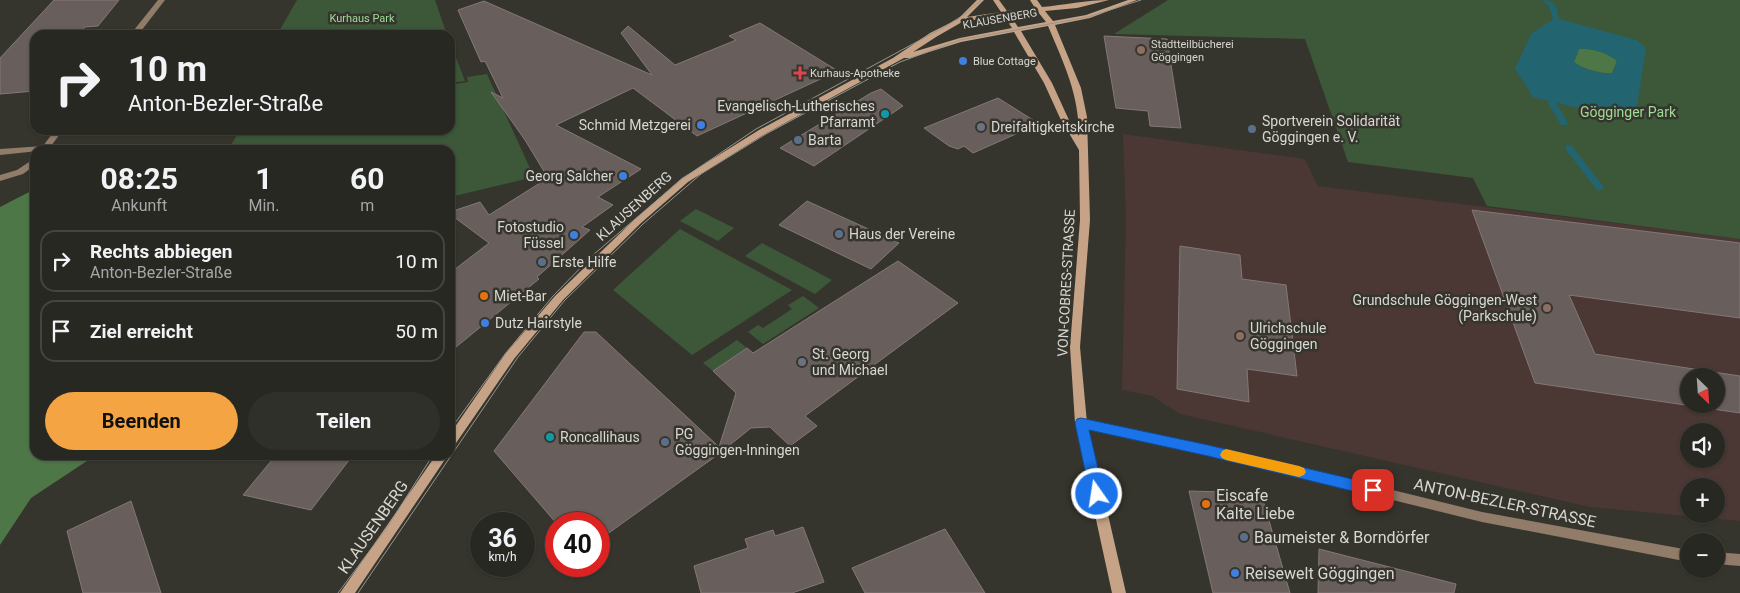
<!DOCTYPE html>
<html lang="de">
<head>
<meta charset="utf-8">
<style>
  :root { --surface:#282822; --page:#30302a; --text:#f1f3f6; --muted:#a5a6a5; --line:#444440; --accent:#f4a443 }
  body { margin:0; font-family:Roboto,sans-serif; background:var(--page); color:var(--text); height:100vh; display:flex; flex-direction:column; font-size:19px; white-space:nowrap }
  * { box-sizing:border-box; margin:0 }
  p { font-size:16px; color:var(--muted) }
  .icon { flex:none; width:28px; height:28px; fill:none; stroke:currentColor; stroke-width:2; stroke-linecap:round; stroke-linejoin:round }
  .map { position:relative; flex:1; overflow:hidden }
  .panel { position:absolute; left:30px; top:145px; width:425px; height:315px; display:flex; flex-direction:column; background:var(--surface); border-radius:15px; box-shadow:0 1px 4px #0004,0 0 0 1px var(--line) }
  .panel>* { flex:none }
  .banner { position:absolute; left:30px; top:30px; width:425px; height:105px; border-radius:15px; box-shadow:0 1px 4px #0004,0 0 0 1px var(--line); background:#282822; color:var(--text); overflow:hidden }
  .needle { width:32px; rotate:155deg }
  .tools { position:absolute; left:1680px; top:368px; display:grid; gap:10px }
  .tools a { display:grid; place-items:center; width:45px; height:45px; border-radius:50%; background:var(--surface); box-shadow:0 1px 4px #0004,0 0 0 1px var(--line); font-size:25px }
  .speed { position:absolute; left:470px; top:512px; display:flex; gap:10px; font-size:25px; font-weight:700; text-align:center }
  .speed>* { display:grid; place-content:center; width:65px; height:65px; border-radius:50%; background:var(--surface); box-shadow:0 1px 4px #0004,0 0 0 1px var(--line); line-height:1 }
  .speed small { font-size:12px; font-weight:400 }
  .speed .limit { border:8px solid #d22; background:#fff; color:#111 }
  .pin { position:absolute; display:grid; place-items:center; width:42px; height:42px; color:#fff; margin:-21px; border-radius:10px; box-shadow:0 2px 8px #0006 }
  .me { position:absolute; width:55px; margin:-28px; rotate:347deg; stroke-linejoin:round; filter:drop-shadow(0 0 4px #0008) }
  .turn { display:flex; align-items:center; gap:18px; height:105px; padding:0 15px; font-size:22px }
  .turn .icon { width:65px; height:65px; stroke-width:2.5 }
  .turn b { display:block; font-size:35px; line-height:42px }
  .eta { display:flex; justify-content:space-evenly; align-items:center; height:85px; text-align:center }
  .eta b { font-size:30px; font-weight:700; line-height:35px }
  .action { display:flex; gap:10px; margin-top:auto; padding:10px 15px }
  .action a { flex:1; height:58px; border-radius:30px; background:var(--accent); color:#111; font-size:20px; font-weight:700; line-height:58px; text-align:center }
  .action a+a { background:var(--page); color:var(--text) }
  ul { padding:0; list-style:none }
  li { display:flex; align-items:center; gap:15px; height:62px; margin:0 10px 8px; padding:0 5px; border:2px solid var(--line); border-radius:15px }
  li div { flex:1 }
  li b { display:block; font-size:19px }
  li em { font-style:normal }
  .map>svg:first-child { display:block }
</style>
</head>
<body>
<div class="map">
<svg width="1740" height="593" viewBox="0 0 1740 593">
  <rect width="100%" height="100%" fill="#36352d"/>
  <path fill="#4b3733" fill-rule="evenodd" d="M1123,134L1305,159L1318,186L1740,239V521L1590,507L1180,414L1152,396L1122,390L1126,220ZM1689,376H1716V404H1689ZM1689,431H1716V459H1689ZM1689,486H1716V514H1689Z"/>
  <path fill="#3d5739" d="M297,0H435L447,35H277Z
    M1168,0H1740V239L1487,206L1473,178L1348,162L1305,39L1114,34Z
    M450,42L465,81L450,83Z
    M487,74L534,177L450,197V150H228L240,130H450V85L468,82L467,77Z
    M696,209L734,228L718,241L680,221Z
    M680,229L792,290L692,355L613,290Z
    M762,243L832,280L815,294L745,256Z
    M803,296L819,308L763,344L748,332L758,325L763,328L792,309L788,305Z
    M737,340L747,348L713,371L703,363Z"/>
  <path fill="#4e7748" d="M1579,49C1591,48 1608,53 1617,61L1612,73C1602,74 1582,69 1574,62Z
    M35,189V455H96L31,498L0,545V207Z"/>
  <path fill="#236471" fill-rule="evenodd" d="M1555,18L1637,40L1646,48L1635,119H1623L1533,97L1515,69L1531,34ZM1579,49C1591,48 1608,53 1617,61L1613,73C1602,75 1582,69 1574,62Z"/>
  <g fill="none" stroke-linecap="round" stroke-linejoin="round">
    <path fill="#236471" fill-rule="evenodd" d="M1542,0C1556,0 1556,6 1559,18L1557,19H1553L1549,6Z
      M1549,101H1555L1568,123L1567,125H1561L1548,103Z
      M1569,145L1572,146L1603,186L1604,188L1603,190H1597L1566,150V146Z"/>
  </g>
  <path fill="#685e5c" stroke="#837876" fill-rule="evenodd" d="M54,0H119L98,26L85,27L78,35H35V91L0,94V58Z
    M484,1L652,75L621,33L628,26L675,65L736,40L729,36L760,23L838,71L697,136L633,88L556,125L641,169L598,197L613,205L582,227L590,230L537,277L539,279L450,352V273L489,243L450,214V212L480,202L489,215L548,178L525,140L491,92L503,98L485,61L481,62L458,10Z
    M1104,36L1167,39L1181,128L1150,126L1148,111L1116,108Z
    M881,89L903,106L814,166L780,148L871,93Z
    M998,98L1033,120L1020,126L1025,130L973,153L964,146L958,149L949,146L924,128Z
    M807,201L899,243L871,269L779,225Z
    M1472,210L1740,243V318L1569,295L1595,354L1740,376V413L1535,383ZM1689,376H1716V404H1689Z
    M1180,246L1240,255L1242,279L1286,285L1297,376L1247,369L1249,402L1177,389Z
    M898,261L958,303L805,416L817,426L790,446L770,427L751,428L716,456L599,540V524H557L494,451L584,332H596L719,447L736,393L713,371L747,348L753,353Z
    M276,455H353L311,510L243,495Z
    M1189,491L1261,493L1290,593H1213Z
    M131,501L161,593H83L67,531Z
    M803,527L824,582L792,593H701L694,566L748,548L745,539L773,530L775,536Z
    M945,529L985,593H865L852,568Z
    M1319,549L1456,584L1454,593H1318Z"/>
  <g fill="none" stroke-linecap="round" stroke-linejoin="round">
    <path fill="#917b69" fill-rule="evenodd" d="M158,0H165L138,35H130Z
      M55,130H63L48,150L0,155V149L43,146Z
      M35,158V165L23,174L0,181V175L17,170Z
      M1081,419L1283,463L1482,512L1689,550V562L1482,522L1283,473L1081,427L1077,426L1075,423L1077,420Z
      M1716,552L1740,554V566L1716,564Z"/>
    <path fill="#c6a386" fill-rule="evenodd" d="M977,0H984L967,17L1001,12L993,0H999L1007,11L1035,8L1030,0H1037L1042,7C1064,5 1087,0 1109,0L1077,8L1045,11L1053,21L1086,15L1128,0H1137L1090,18L1055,25L1081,88L1087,117L1090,220L1080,347L1087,423L1126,593H1112L1075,423L1070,347L1080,220L1079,150L1060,118L1044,83L1014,32L961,42L910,58H904L765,134L688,182L641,223L563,300L514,359L454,446L450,448V434L506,353L555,296L635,219L682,178L759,130L893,58L930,33L958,19ZM1038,12L1046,22L1018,27L1010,15ZM1003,15L1012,28L960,38L913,52L936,37L962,22ZM1048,26C1064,64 1079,94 1079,136L1068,118L1052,83L1021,31Z
      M436,455H448L355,593H340Z"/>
    <path stroke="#96958f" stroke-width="1" d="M450,430L505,354L553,296L593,255L682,179L756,129L946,26L965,14L981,0
      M338,593L386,529L433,455
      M358,593L518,357L565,300L643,224L701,174L766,134L900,62L960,40L1088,17L1141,0"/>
  </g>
  <path fill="#1a73e8" stroke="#114b97" d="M1081,418L1208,445L1373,484L1378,486L1380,490L1378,494L1373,496L1208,456L1089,430L1104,494L1102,498L1097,500L1092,498L1090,494L1075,423L1077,419Z"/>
  <path fill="#f59e0b" d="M1226,449L1299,466L1304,468L1306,472L1304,475L1299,477L1226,460L1222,458L1220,455L1222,451Z"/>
  <g fill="#8d6e63" stroke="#36352d" stroke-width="2">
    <circle cx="1141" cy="50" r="5"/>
    <circle cx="1547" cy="308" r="5"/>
    <circle cx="1240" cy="336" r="5"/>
  </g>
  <g fill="#3f7fe0" stroke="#36352d" stroke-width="2">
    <circle cx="963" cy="61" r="5"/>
    <circle cx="701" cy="125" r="5"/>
    <circle cx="623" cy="176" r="5"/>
    <circle cx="574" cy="235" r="5"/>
    <circle cx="485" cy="323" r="5"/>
    <circle cx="1235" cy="573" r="5"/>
  </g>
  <path fill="#e0444e" stroke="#36352d" stroke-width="2" d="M797.5 65.5h5v5h5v5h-5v5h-5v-5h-5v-5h5z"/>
  <g fill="#0f9aa8" stroke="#36352d" stroke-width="2">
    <circle cx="885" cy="114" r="5"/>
    <circle cx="550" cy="437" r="5"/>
  </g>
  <g fill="#6b7280" stroke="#36352d" stroke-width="2">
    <circle cx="981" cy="127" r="5"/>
    <circle cx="802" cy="362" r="5"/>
  </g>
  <g fill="#5c6f8a" stroke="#36352d" stroke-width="2">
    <circle cx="1252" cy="129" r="5"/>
    <circle cx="798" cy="140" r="5"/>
    <circle cx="839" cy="234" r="5"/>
    <circle cx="542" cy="262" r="5"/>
    <circle cx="665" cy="442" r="5"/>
    <circle cx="1244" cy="537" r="5"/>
  </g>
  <g fill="#e8710a" stroke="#36352d" stroke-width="2">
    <circle cx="484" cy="296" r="5"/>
    <circle cx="1206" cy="504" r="5"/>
  </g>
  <g text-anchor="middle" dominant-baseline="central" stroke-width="5" stroke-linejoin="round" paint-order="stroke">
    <g font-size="11" fill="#9edb95" stroke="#36352d">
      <text x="362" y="18">Kurhaus Park</text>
    </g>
    <g font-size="11" fill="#d8d7d2" stroke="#36352d">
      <text transform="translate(1000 19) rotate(-10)">KLAUSENBERG</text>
    </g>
    <g font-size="11" fill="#d8d7d2" stroke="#36352d" text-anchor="start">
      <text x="1151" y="44">Stadtteilbücherei<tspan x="1151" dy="13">Göggingen</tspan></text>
      <text x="973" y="61">Blue Cottage</text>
      <text x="810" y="73">Kurhaus-Apotheke</text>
    </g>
    <g font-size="14" fill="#d8d7d2" stroke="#36352d" text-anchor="start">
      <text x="875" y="106" text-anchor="end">Evangelisch-Lutherisches<tspan x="875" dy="16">Pfarramt</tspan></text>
      <text x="1262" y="121">Sportverein Solidarität<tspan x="1262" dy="16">Göggingen e. V.</tspan></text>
      <text x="691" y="125" text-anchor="end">Schmid Metzgerei</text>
      <text x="991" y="127">Dreifaltigkeitskirche</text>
      <text x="808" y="140">Barta</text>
      <text x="613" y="176" text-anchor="end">Georg Salcher</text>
      <text x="564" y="227" text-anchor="end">Fotostudio<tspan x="564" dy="16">Füssel</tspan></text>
      <text x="849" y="234">Haus der Vereine</text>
      <text x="552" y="262">Erste Hilfe</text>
      <text x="494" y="296">Miet-Bar</text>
      <text x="1537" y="300" text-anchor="end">Grundschule Göggingen-West<tspan x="1537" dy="16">(Parkschule)</tspan></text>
      <text x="495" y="323">Dutz Hairstyle</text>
      <text x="1250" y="328">Ulrichschule<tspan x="1250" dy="16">Göggingen</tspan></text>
      <text x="812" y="354">St. Georg<tspan x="812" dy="16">und Michael</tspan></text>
      <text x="675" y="434">PG<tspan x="675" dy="16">Göggingen-Inningen</tspan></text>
      <text x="560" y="437">Roncallihaus</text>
    </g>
    <g font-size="14" fill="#9edb95" stroke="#36352d">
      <text x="1628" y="112">Gögginger Park</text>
    </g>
    <g font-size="14" fill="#d8d7d2" stroke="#36352d">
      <text transform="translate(634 206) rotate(-42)">KLAUSENBERG</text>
      <text transform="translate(1066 283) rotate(-87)">VON-COBRES-STRASSE</text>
    </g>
    <g font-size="16" fill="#d8d7d2" stroke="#36352d" text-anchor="start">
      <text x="1216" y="495">Eiscafe<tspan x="1216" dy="18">Kalte Liebe</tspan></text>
      <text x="1254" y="537">Baumeister &amp; Borndörfer</text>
      <text x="1245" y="573">Reisewelt Göggingen</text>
    </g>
    <g font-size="16" fill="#d8d7d2" stroke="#36352d">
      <text transform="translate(1505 503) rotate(12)">ANTON-BEZLER-STRASSE</text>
      <text transform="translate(373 527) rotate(-55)">KLAUSENBERG</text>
    </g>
  </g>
</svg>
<div class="tools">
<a><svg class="needle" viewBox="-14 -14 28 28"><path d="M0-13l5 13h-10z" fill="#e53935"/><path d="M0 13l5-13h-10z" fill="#a5a6a5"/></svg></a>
<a><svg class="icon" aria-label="sound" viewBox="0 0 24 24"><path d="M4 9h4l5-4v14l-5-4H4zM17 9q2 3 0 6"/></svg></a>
<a>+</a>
<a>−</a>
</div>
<div class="speed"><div>36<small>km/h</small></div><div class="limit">40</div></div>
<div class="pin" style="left:1373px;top:490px;background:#d93025"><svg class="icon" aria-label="arrive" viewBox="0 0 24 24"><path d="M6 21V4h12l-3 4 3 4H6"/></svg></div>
<svg class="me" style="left:1097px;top:494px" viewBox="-20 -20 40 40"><circle r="17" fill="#1a73e8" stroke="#fff" stroke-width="3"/><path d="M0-11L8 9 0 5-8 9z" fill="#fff"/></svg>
<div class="banner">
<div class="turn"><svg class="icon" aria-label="right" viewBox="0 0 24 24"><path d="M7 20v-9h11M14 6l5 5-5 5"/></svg><div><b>10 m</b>Anton-Bezler-Straße</div></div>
</div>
<section class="panel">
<div class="eta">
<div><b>08:25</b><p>Ankunft</p></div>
<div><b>1</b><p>Min.</p></div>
<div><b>60</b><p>m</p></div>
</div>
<ul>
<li><svg class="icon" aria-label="right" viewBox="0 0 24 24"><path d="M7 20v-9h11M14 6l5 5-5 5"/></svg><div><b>Rechts abbiegen</b><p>Anton-Bezler-Straße</p></div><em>10 m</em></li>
<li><svg class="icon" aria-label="arrive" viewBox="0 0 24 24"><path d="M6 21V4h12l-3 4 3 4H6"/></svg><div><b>Ziel erreicht</b></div><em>50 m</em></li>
</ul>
<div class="action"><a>Beenden</a><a>Teilen</a></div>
</section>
</div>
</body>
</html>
